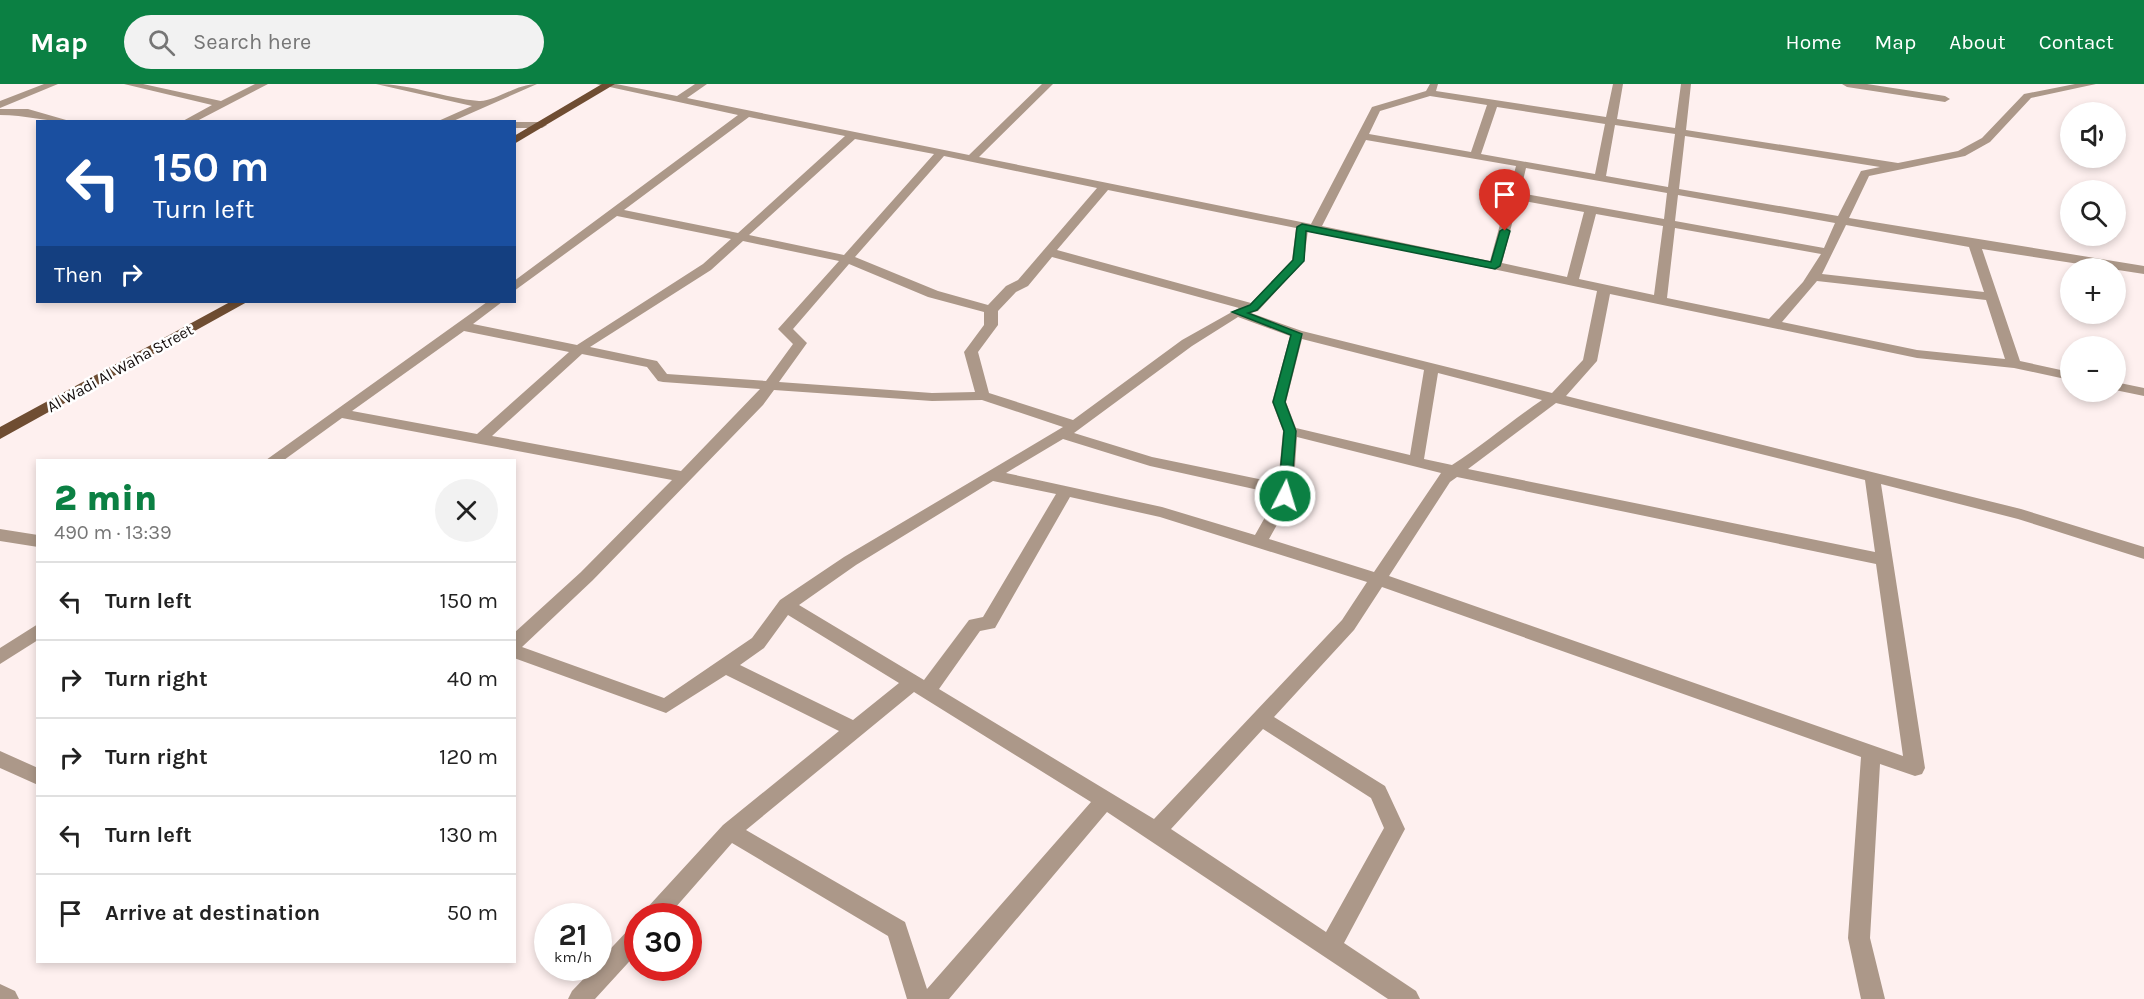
<!DOCTYPE html>
<html lang="en">
<head>
<meta charset="utf-8">
<style>
  :root { --surface:#fff; --page:#f2f2f2; --text:#222; --muted:#767676; --line:#e0e0e0; --accent:#0b8043 }
  body { margin:0; font-family:Karla,sans-serif; background:var(--page); color:var(--text); height:100vh; display:flex; flex-direction:column; font-size:22px; white-space:nowrap }
  * { box-sizing:border-box; margin:0 }
  p { font-size:20px; color:var(--muted) }
  .icon { flex:none; width:33px; height:33px; fill:none; stroke:currentColor; stroke-width:2; stroke-linecap:round; stroke-linejoin:round }
  .map { position:relative; flex:1; overflow:hidden }
  .drawer { position:absolute; left:36px; top:375px; width:480px; height:504px; display:flex; flex-direction:column; background:var(--surface); border-radius:0px; box-shadow:0 3px 9px #0003 }
  .drawer>* { flex:none }
  .guide { position:absolute; left:36px; top:36px; width:480px; height:183px; border-radius:0px; box-shadow:0 3px 9px #0003; background:#1a4fa0; color:#fff; overflow:hidden }
  .controls { position:absolute; left:2060px; top:18px; display:grid; gap:12px }
  .controls a { display:grid; place-items:center; width:66px; height:66px; border-radius:50%; background:var(--surface); box-shadow:0 3px 9px #0003; font-size:30px }
  .speed { position:absolute; left:534px; top:819px; display:flex; gap:12px; font-size:30px; font-weight:700; text-align:center }
  .speed>* { display:grid; place-content:center; width:78px; height:78px; border-radius:50%; background:var(--surface); box-shadow:0 3px 9px #0003; line-height:1 }
  .speed small { font-size:15px; font-weight:400 }
  .speed .limit { border:9px solid #d22; background:#fff; color:#111 }
  .pin { position:absolute; display:grid; place-items:center; width:51px; height:51px; color:#fff; margin:-62px -26px; border-radius:50% 50% 50% 0; rotate:-45deg; box-shadow:0 0 6px #0007 }
  .pin .icon { rotate:45deg }
  .me { position:absolute; width:66px; margin:-33px; rotate:5deg; stroke-linejoin:round; filter:drop-shadow(0 0 4px #0008) }
  .turn { display:flex; align-items:center; gap:21px; height:126px; padding:0 18px; font-size:27px }
  .turn .icon { width:78px; height:78px; stroke-width:2.5 }
  .turn b { display:block; font-size:42px; line-height:51px }
  .then { display:flex; align-items:center; height:57px; padding:0 18px; background:#0003; gap:12px; font-size:22px }
  .round { display:grid; place-items:center; flex:none; width:63px; height:63px; border-radius:32px; background:var(--page) }
  .summary { display:flex; align-items:center; justify-content:space-between; height:102px; padding:0 18px }
  h1 { font-size:36px; font-weight:800; line-height:45px; color:var(--accent) }
  ul { padding:0; list-style:none }
  li { display:flex; align-items:center; gap:18px; height:78px; padding:0 18px; border-top:2px solid var(--line) }
  li div { flex:1 }
  li b { display:block; font-size:22px }
  li em { font-style:normal }
  header { display:flex; align-items:center; gap:36px; box-sizing:border-box; height:84px; padding:0 30px; background:var(--accent); color:#fff }
  header strong { font-size:28px }
  nav { display:flex; gap:33px; margin-inline-start:auto; font-size:21px }
  .search { width:420px; height:54px; background:var(--page); display:flex; align-items:center; gap:15px; box-sizing:border-box; padding:0 21px; border-radius:33px; color:var(--muted); font-size:22px }
  .map>svg:first-child { display:block }
</style>
</head>
<body>
<header>
<strong>Map</strong>
<div class="search"><svg class="icon" aria-label="search" viewBox="0 0 24 24"><circle cx="10" cy="10" r="6"/><path d="M15 15l6 6"/></svg>Search here</div>
<nav><a>Home</a><a>Map</a><a>About</a><a>Contact</a></nav>
</header>
<div class="map">
<svg width="2144" height="915" viewBox="0 0 2144 915">
  <rect width="100%" height="100%" fill="#fef0ef"/>
  <g fill="none" stroke-linecap="round" stroke-linejoin="round">
    <path fill="#ac9889" fill-rule="evenodd" d="M44,0H58L0,24V17Z
      M124,0H143L221,17L255,0H268L195,38H181L212,21Z
      M376,0C411,0 444,14 479,17C494,18 516,0 537,0L451,38H436L472,22Z
      M596,0H616L677,12L695,0H707L687,14L969,71L1042,0H1053L979,73L1311,140L1372,23L1426,7L1430,0H1438L1436,7L1606,33L1613,0H1623L1617,35L1675,44L1681,0H1691L1686,46L1898,79L1958,67L1982,54L2024,10L2075,0H2096L2031,14L1990,58L1965,72L1869,92L1849,134L2144,182V190L1982,165L2020,277L2070,288V296L2014,284L1917,274L1610,210L1597,277L1566,312L2021,425L2144,463V475L2018,435L1881,400L1925,684L1922,690L1915,692L1880,680L1870,854L1885,915H1861L1848,854L1861,673L1382,503L1354,546L1274,633L1385,702L1405,745L1344,859L1416,907L1420,915H1388L1107,728L949,915H907L888,852L732,759L668,832H643L646,825L723,741L839,647L726,591L666,629L514,574V549L581,488L672,396L342,334L284,376H266L487,218H502L473,240L577,261L703,180L731,155L617,132L514,207V197L738,31ZM1430,12L1487,21L1471,68L1369,50L1380,27ZM1497,23L1605,40L1595,90L1481,70ZM749,33L845,52L738,149L624,126ZM1615,41L1675,50L1668,103L1606,92ZM1685,52L1880,83L1861,87L1838,132L1679,105ZM855,55L934,70L844,171L749,151ZM1366,56L1516,82L1490,177L1322,142ZM944,72L1097,104L1018,196L1006,202L988,221L938,207L855,173ZM1526,84L1667,109L1664,135L1520,109ZM1108,106L1296,144L1292,176L1251,219L1057,166ZM1678,111L1835,139L1824,164L1675,137ZM1518,116L1584,128L1567,193L1502,179ZM1596,130L1663,142L1654,211L1579,195ZM1846,141L1969,163L1984,208L1822,190ZM1675,144L1821,170L1803,198L1769,235L1667,214ZM1308,146L1597,207L1583,276L1552,309L1302,247L1251,229L1258,227L1304,177ZM743,157L839,177L778,245L793,260L766,297L667,290L657,277L590,263L711,186ZM1052,173L1239,224L1182,256L1073,336L989,309L978,268L998,241V227L1016,208L1028,202ZM849,180L928,213L984,228V241L964,268L975,308L932,309L779,298L807,259L793,245ZM1817,197L1986,216L2005,275L1917,266L1782,238ZM1238,233L1290,252L1272,318L1283,347L1278,399L1152,373L1074,349L1192,262ZM464,247L569,268L477,350L352,327ZM1302,255L1424,286L1410,371L1296,344L1286,318ZM582,270L647,283L658,297L663,298L760,305L681,387L492,352ZM1438,289L1542,316C1511,337 1483,361 1452,381L1424,375ZM774,306L932,317L982,316L1063,343L844,473L780,516L752,554L664,614L522,563L593,496L763,321ZM1556,319L1865,396L1875,468L1468,385ZM1297,353L1441,389L1374,488L1269,455L1293,412ZM1063,355L1150,382L1277,410V412L1255,451L1162,423L1006,389ZM1457,393L1876,480L1903,672L1389,492L1450,398ZM993,397L1056,410L983,533L969,536L924,596L799,521L856,481ZM1070,413L1160,433L1367,498L1342,536L1154,735L939,605L980,547L995,544ZM788,531L899,599L853,636L740,581L764,564ZM914,608L1091,718L927,905L905,838L746,746ZM1263,645L1371,714L1384,744L1326,848L1171,745Z
      M1842,0H1867L1945,12L1950,15L1945,18L1847,3Z
      M0,25H28L73,38C48,38 25,31 0,31Z
      M514,38H542L547,41L542,44H514Z
      M2115,298L2144,304V312L2115,306Z
      M0,445L38,451V463L0,457Z
      M38,540V556L0,580V564Z
      M0,667L38,684V701L0,684Z
      M638,841V868L595,915H568L572,907L594,884H598V878L630,844Z
      M0,900L15,907L19,915H0Z"/>
    <path fill="#6f4d32" fill-rule="evenodd" d="M602,0H615L514,60V52Z
      M230,218H247L0,355V343Z"/>
  </g>
  <path fill="#0b8043" stroke="#07532c" stroke-width="1.5" d="M1302,140L1491,178L1500,147L1505,144L1510,147L1500,182L1495,185L1306,147L1304,177L1257,226L1248,229L1302,250L1285,318L1296,347L1291,412L1285,416L1278,412L1284,347L1273,318L1291,251L1232,228L1250,221L1293,176L1297,143Z"/>
  <g text-anchor="middle" dominant-baseline="central" stroke-width="5" stroke-linejoin="round" paint-order="stroke">
    <g font-size="16" fill="#150e0d" stroke="#fff">
      <text transform="translate(120 284) rotate(-29)">Al Wadi Al Waha Street</text>
    </g>
  </g>
</svg>
<div class="controls">
<a><svg class="icon" aria-label="sound" viewBox="0 0 24 24"><path d="M4 9h4l5-4v14l-5-4H4zM17 9q2 3 0 6"/></svg></a>
<a><svg class="icon" aria-label="search" viewBox="0 0 24 24"><circle cx="10" cy="10" r="6"/><path d="M15 15l6 6"/></svg></a>
<a>+</a>
<a>−</a>
</div>
<div class="speed"><div>21<small>km/h</small></div><div class="limit">30</div></div>
<div class="pin" style="left:1505px;top:147px;background:#d93025"><svg class="icon" aria-label="arrive" viewBox="0 0 24 24"><path d="M6 21V4h12l-3 4 3 4H6"/></svg></div>
<svg class="me" style="left:1285px;top:412px" viewBox="-20 -20 40 40"><circle r="17" fill="#0b8043" stroke="#fff" stroke-width="3"/><path d="M0-11L8 9 0 5-8 9z" fill="#fff"/></svg>
<div class="guide">
<div class="turn"><svg class="icon" aria-label="left" viewBox="0 0 24 24"><path d="M17 20v-9H6M10 6l-5 5 5 5"/></svg><div><b>150 m</b>Turn left</div></div>
<div class="then">Then<svg class="icon" aria-label="right" viewBox="0 0 24 24"><path d="M7 20v-9h11M14 6l5 5-5 5"/></svg></div>
</div>
<section class="drawer">
<div class="summary"><div><h1>2 min</h1><p>490 m · 13:39</p></div><a class="round"><svg class="icon" aria-label="close" viewBox="0 0 24 24"><path d="M6 6l12 12M18 6L6 18"/></svg></a></div>
<ul>
<li><svg class="icon" aria-label="left" viewBox="0 0 24 24"><path d="M17 20v-9H6M10 6l-5 5 5 5"/></svg><div><b>Turn left</b></div><em>150 m</em></li>
<li><svg class="icon" aria-label="right" viewBox="0 0 24 24"><path d="M7 20v-9h11M14 6l5 5-5 5"/></svg><div><b>Turn right</b></div><em>40 m</em></li>
<li><svg class="icon" aria-label="right" viewBox="0 0 24 24"><path d="M7 20v-9h11M14 6l5 5-5 5"/></svg><div><b>Turn right</b></div><em>120 m</em></li>
<li><svg class="icon" aria-label="left" viewBox="0 0 24 24"><path d="M17 20v-9H6M10 6l-5 5 5 5"/></svg><div><b>Turn left</b></div><em>130 m</em></li>
<li><svg class="icon" aria-label="arrive" viewBox="0 0 24 24"><path d="M6 21V4h12l-3 4 3 4H6"/></svg><div><b>Arrive at destination</b></div><em>50 m</em></li>
</ul>
</section>
</div>
</body>
</html>
